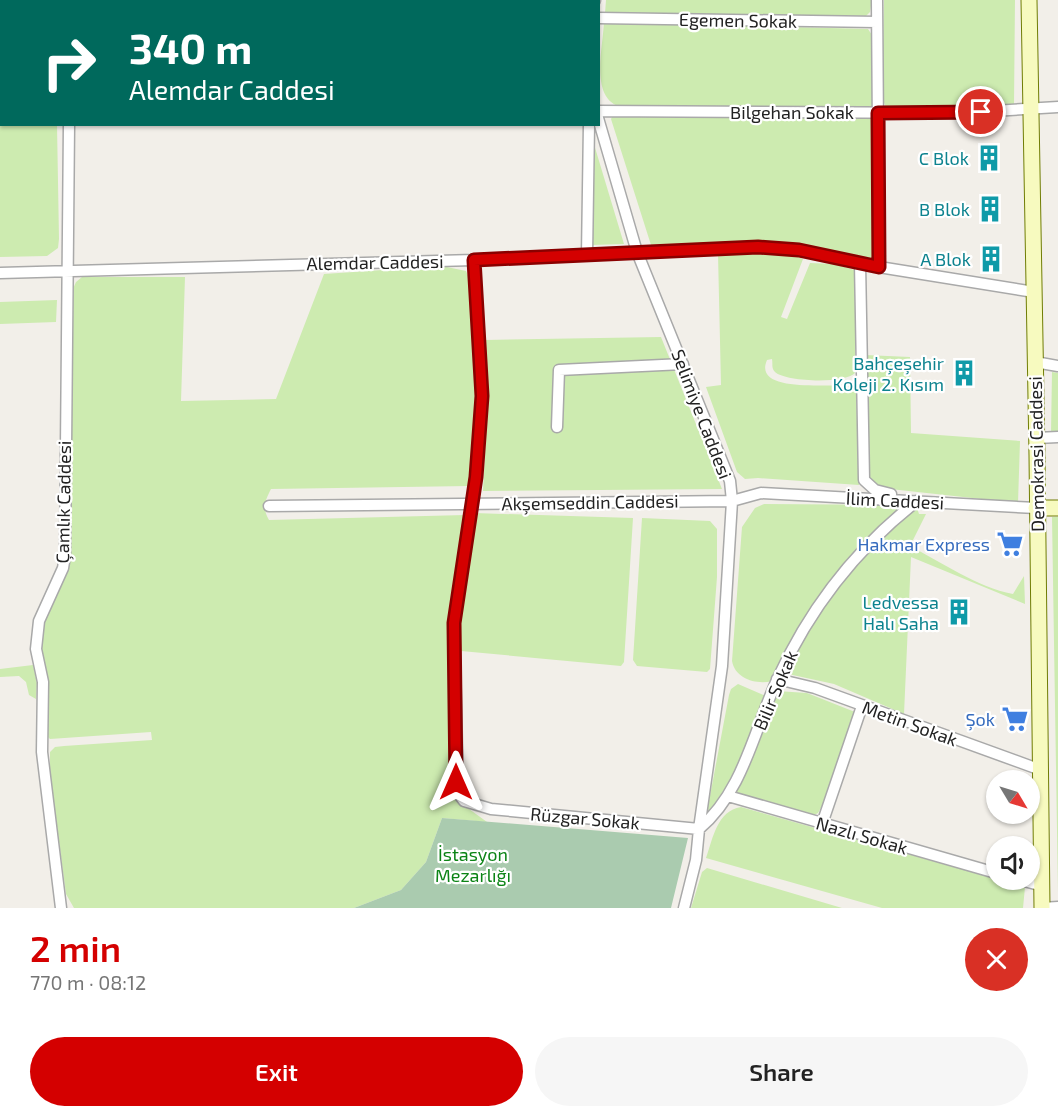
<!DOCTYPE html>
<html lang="en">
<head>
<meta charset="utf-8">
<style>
  :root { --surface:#fff; --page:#f6f6f6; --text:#222; --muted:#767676; --accent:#d40000 }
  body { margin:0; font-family:"Exo 2",sans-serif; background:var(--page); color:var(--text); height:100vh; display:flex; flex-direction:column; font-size:22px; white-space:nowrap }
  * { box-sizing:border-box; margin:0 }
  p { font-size:20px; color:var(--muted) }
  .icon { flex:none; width:33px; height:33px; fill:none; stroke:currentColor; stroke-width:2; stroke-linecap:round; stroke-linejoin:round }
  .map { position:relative; height:908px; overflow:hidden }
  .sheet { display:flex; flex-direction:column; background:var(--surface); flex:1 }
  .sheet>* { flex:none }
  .banner { position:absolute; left:0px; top:0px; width:600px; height:126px; box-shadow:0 2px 4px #0004; background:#00695c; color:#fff; overflow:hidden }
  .needle { width:39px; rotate:128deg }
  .fabs { position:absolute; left:986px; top:770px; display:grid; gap:12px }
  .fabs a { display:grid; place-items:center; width:54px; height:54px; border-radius:50%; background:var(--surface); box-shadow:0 2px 4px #0004; font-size:30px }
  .pin { position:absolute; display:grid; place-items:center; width:51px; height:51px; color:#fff; margin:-26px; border:3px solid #fff; border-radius:50%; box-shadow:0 2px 6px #0007 }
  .me { position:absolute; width:66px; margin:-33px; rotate:0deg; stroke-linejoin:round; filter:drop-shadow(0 0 4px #0008) }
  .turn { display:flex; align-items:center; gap:21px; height:126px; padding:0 30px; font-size:27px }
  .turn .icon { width:78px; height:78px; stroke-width:2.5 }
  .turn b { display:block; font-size:42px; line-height:51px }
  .round { display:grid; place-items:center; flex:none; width:63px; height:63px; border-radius:32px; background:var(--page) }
  .summary { display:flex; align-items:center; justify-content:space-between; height:102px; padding:0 30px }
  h1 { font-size:36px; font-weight:600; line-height:45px; color:var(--accent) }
  .action { display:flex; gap:12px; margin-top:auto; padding:12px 30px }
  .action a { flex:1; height:69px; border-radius:36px; background:var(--accent); color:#fff; font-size:24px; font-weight:600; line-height:69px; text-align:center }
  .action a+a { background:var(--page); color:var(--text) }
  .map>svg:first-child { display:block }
</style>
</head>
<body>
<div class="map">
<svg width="1058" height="908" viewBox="0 0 1058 908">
  <rect width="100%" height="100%" fill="#f2efe9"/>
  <path fill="#cdebb0" d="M606,0H872L870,12L866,16L605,13Z
    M884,0H1015L1014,104L994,107L886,108L882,97Z
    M604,22L868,29L872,35L873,107H622C589,100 603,48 604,22Z
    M0,95L2,124L57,125L59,239L58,248L47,256L0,257Z
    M614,113L872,118L874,261L772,242L651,245L611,119Z
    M593,141L624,244L592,245Z
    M772,253L793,255L803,259L781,317L787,319L810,263L834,264L855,270V373C845,384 786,382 775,372C771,368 773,364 772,359L767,360C751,397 843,381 856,387L859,485L758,478L745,479L737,472L706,387L721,385L718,254Z
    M442,266L466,271C473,283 471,299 472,312C477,370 477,429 469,486L271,489C265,501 262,508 269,520L465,515L451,618L453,784L458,801L487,822L442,818L426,862L401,890L354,908H74L66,894L50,774V752L55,747L64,746L152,740L151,732L50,739L47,736L39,646C42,614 62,590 70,560L72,291L76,282L82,277H185L181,401L276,399L324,274Z
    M57,300L56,322L0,324V302Z
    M661,337L722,489L483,491L488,391L485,340Z
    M865,355L910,357L911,433L1020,441L1018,503L881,488L869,480Z
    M1052,372L1058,373V433H1051Z
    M764,504L903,505C846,554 804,613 772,681C757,685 735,679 732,661L742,527L755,508Z
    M917,508L919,514H926L910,546C943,563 977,587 1013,594L1024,576L1025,604L911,557L904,714L834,684L788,674C808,619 847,571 889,531C898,523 906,513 917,508Z
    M474,513L633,518L624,662L621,666L461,651L458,613Z
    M1052,517H1058V893Z
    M642,518L710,521L717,529V577L710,669L707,672L637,666L633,660Z
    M33,665L37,683L36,699L29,695L26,682L19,676L0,677V669Z
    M738,684L766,696L732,778L706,817L729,695L731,689Z
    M777,691L807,693L855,712L825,800L818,813L814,815L735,792L748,770Z
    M741,807L1025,887L1023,908H882L706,858C713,838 717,811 741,807Z
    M707,868L842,908H691L702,872Z"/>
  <path fill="#aacbaf" d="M442,818L688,838L671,908H354L401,890L426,862Z"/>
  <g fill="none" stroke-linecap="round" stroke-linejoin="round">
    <g stroke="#a9a9a9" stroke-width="13">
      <path id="street" d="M877,0L879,267
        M70,2V0
        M442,2V0
        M594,2L595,0
        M598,18L877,22
        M598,111L961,113L1058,107
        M587,255L589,124
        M474,260L482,396L476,477L454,623L458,793L464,801L491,809L699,829L722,666L732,501L730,481L637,252L598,118
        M860,263L864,480L875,490L891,494
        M0,273L474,260L758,247L799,250L879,267L1034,292
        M1035,362L1058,366
        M557,427L559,370L683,364
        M1037,438L1058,437
        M269,506L732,501L761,493L1036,508
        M777,679L815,688L1041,770
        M728,796L996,873
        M822,824L862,706
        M1017,879L1043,886
        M61,908L42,752L43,682L36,649L39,621L63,568L65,556L69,124
        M684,908L696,860L699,829C744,791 754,729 778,678C810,608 857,548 917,501
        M1042,908L1058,907"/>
    </g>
    <g stroke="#707d05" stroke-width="17">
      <path id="secondary" d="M1029,0L1037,455L1042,908
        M1036,508H1058"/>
    </g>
    <use href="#street" stroke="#fff" stroke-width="10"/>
    <use href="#secondary" stroke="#f7fabf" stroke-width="15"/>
  </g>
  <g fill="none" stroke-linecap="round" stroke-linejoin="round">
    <g stroke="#8a0000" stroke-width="15">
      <path id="route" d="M456,782L454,623L476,477L482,396L474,260L758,247L799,250L879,267L878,113L981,112"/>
    </g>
    <use href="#route" stroke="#d40000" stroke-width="10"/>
  </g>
  <defs>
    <g id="building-bare" transform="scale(2.07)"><path d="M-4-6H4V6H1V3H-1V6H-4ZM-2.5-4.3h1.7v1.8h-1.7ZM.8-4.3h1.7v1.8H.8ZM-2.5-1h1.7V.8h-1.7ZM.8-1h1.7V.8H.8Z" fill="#0f9aa8" stroke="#fff" stroke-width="2.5" paint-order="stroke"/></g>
    <g id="supermarket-bare" transform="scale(2.07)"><path d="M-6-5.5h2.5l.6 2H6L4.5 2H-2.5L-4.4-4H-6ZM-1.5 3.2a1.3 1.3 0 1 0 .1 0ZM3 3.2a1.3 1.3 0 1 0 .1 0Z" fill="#3f7fe0" stroke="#fff" stroke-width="2.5" paint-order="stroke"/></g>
  </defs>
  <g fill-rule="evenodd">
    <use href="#building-bare" x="989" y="158"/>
    <use href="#building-bare" x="990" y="209"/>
    <use href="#building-bare" x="991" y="259"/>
    <use href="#building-bare" x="964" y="373"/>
    <use href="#supermarket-bare" x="1010" y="544"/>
    <use href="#building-bare" x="959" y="612"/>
    <use href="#supermarket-bare" x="1015" y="719"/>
  </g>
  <g text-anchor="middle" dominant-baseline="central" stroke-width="4.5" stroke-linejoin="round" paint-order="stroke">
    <g font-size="18" fill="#222" stroke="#fff">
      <text transform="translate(738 20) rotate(1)">Egemen Sokak</text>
      <text x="792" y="112">Bilgehan Sokak</text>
      <text transform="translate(375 262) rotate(-1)">Alemdar Caddesi</text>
      <text transform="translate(702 414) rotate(69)">Selimiye Caddesi</text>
      <text transform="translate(1036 454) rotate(-91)">Demokrasi Caddesi</text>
      <text transform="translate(895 500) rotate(3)">İlim Caddesi</text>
      <text transform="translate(63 502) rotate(-89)">Çamlık Caddesi</text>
      <text transform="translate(590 502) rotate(-1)">Akşemseddin Caddesi</text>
      <text transform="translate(775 690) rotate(-67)">Bilir Sokak</text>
      <text transform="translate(910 723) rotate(20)">Metin Sokak</text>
      <text transform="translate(585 818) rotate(5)">Rüzgar Sokak</text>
      <text transform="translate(862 835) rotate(16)">Nazlı Sokak</text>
    </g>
    <g font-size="18" fill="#0d838f" stroke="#fff" text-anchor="end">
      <text x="969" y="158">C Blok</text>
      <text x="970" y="209">B Blok</text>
      <text x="971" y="259">A Blok</text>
      <text x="944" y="363">Bahçeşehir<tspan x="944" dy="21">Koleji 2. Kısım</tspan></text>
      <text x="939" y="602">Ledvessa<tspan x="939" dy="21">Halı Saha</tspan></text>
    </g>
    <g font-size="18" fill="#366cbe" stroke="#fff" text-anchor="end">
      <text x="990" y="544">Hakmar Express</text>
      <text x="995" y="719">Şok</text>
    </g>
    <g font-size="18" fill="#0c8416" stroke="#fff">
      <text x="473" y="854">İstasyon<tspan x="473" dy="21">Mezarlığı</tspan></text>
    </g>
  </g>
</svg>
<div class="fabs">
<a><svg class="needle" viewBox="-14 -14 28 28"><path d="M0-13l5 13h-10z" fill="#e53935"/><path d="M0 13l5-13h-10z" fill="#767676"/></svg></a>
<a><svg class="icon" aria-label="sound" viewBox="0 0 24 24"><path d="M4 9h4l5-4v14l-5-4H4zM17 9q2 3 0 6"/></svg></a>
</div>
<div class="pin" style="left:981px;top:112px;background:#d93025"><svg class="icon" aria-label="arrive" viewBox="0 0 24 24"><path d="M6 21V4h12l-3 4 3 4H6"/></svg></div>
<svg class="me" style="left:456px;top:782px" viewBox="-20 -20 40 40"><path d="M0-17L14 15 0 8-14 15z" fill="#d40000" stroke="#fff" stroke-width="4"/></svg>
<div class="banner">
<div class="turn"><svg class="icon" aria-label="right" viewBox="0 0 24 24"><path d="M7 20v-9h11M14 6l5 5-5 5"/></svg><div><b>340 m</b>Alemdar Caddesi</div></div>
</div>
</div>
<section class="sheet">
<div class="summary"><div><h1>2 min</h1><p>770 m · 08:12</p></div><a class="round" style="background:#d93025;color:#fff"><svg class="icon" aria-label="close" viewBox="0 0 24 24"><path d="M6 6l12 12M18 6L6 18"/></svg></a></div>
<div class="action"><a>Exit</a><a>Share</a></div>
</section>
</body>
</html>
